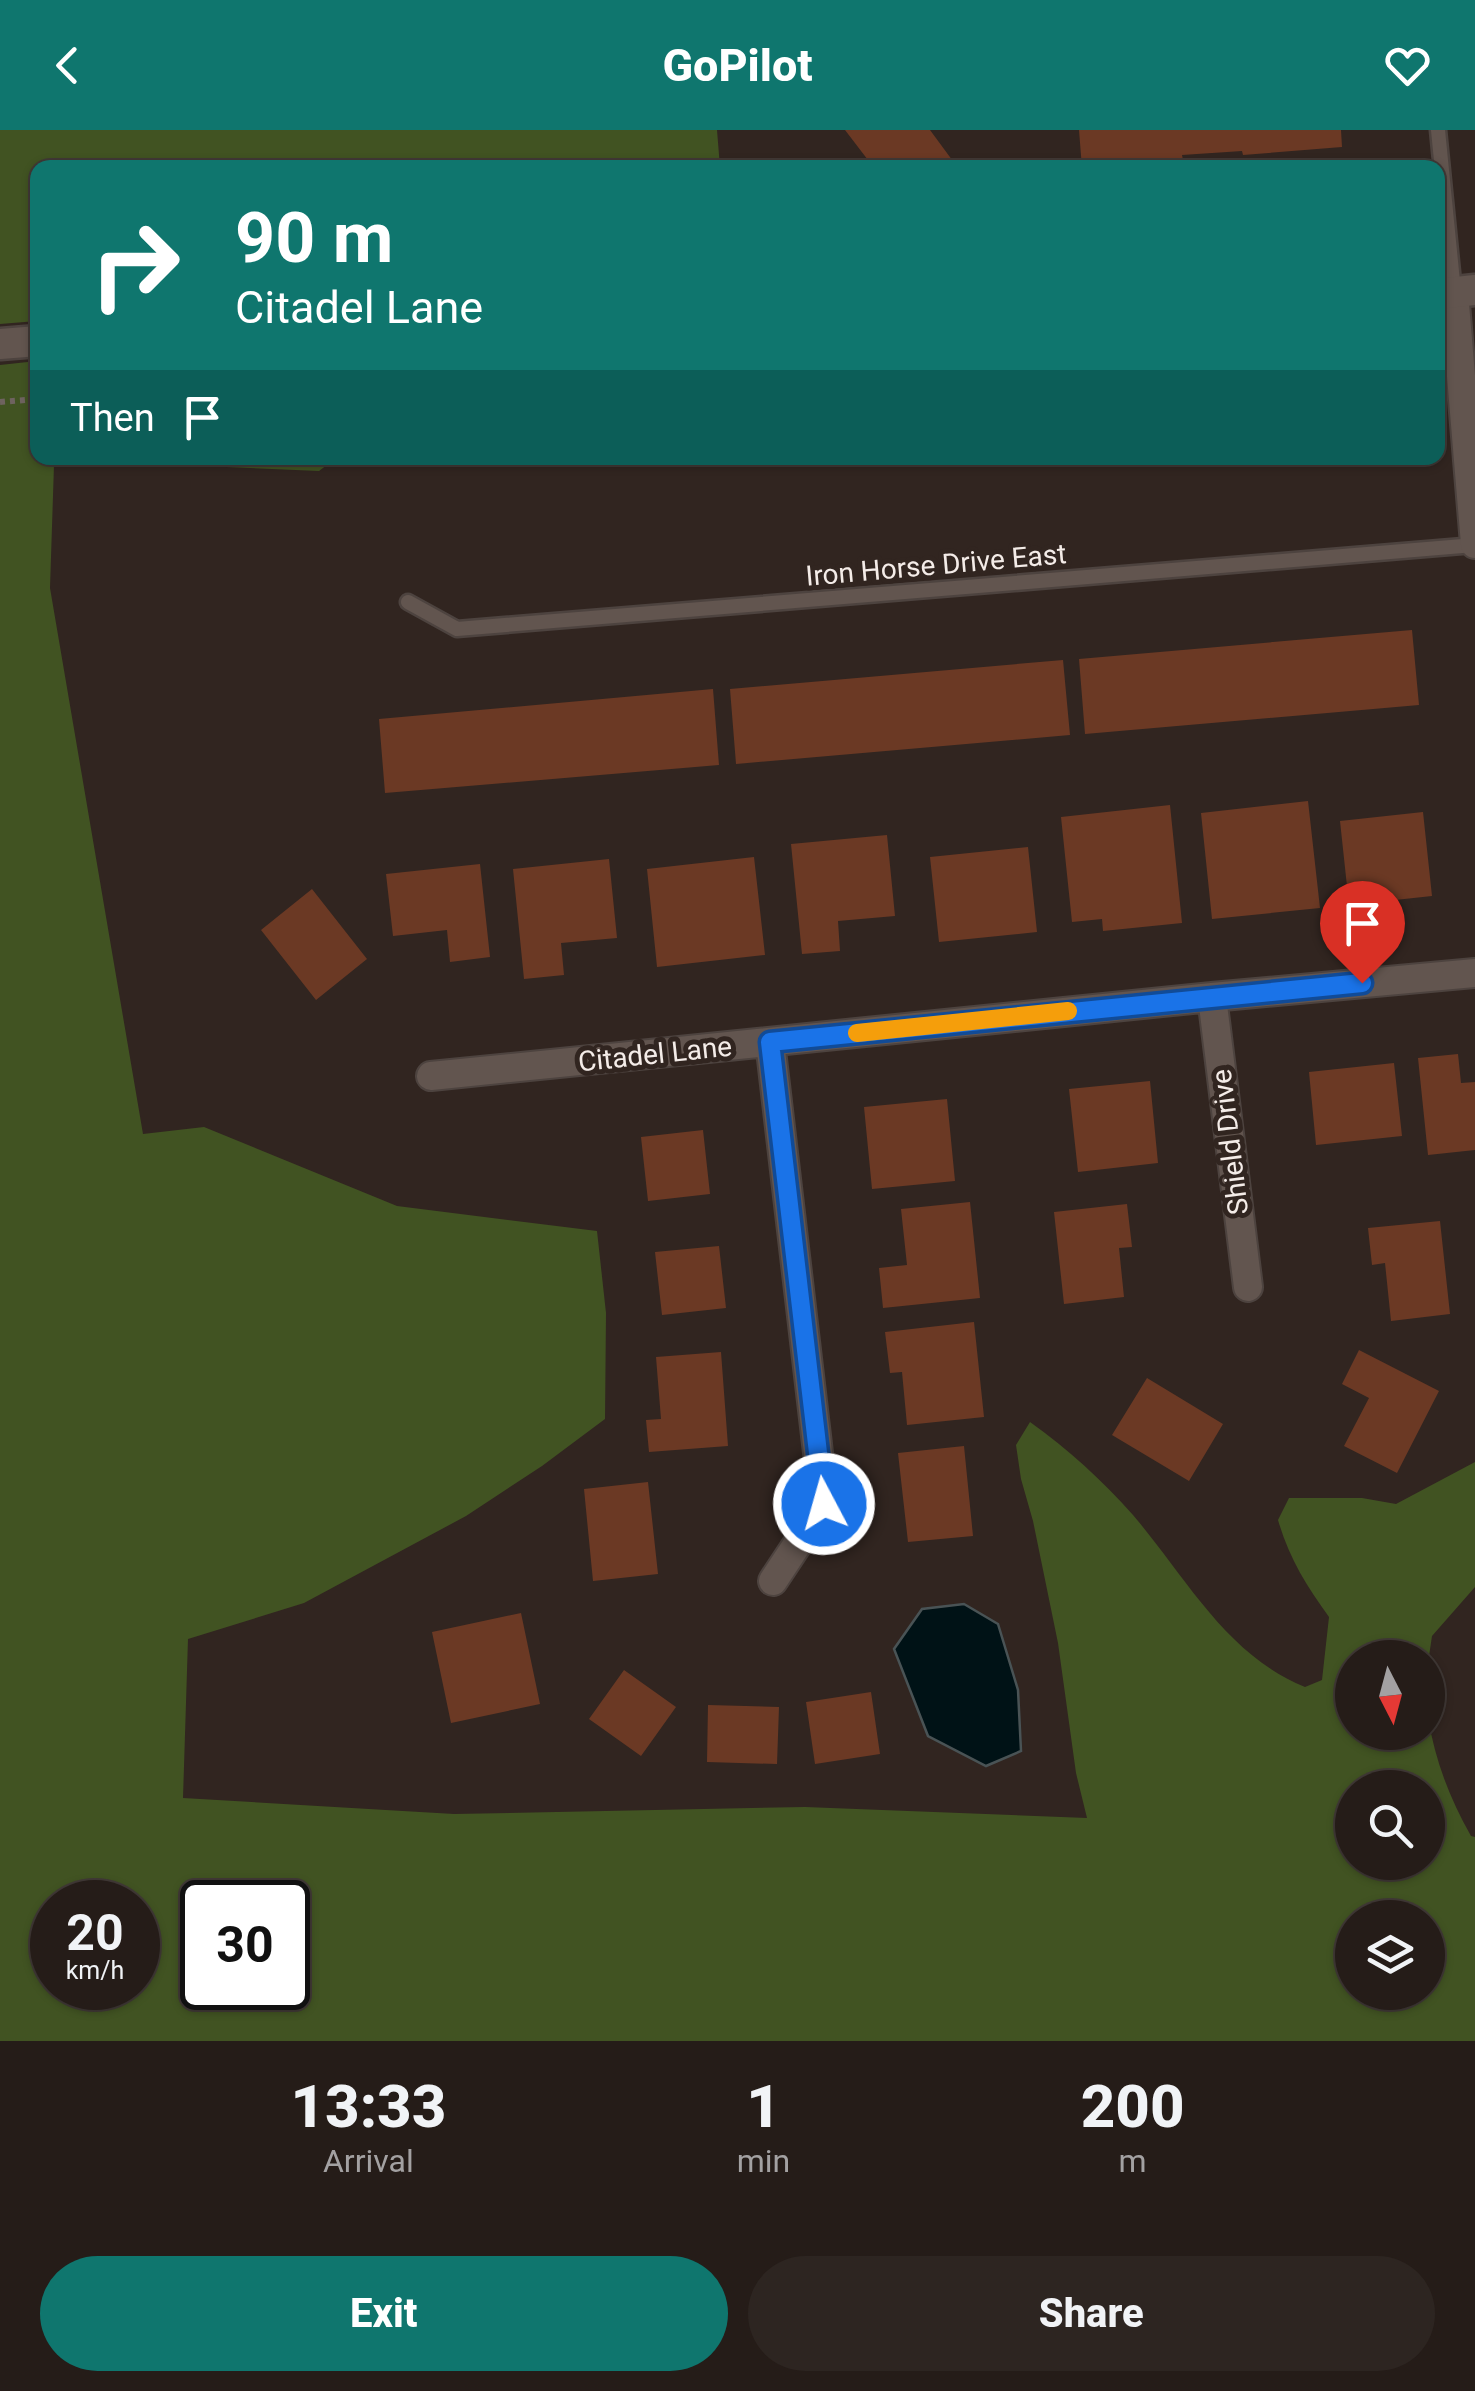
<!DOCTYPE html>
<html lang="en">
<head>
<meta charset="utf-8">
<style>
  :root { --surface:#251c18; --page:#2d2521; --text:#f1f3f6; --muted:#a3a1a2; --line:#423a37; --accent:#0f766e }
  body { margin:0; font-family:Roboto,sans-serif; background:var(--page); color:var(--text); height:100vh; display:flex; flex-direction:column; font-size:38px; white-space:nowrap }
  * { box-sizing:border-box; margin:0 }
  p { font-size:32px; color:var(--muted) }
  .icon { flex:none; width:55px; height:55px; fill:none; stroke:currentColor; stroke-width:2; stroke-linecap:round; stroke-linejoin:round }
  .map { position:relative; height:1911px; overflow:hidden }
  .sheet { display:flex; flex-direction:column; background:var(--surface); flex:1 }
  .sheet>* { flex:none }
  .banner { position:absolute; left:30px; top:30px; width:1415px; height:305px; border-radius:20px; box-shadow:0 2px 8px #0004,0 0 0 2px var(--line); background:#0f766e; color:#fff; overflow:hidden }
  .needle { width:65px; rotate:174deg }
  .controls { position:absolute; left:1335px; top:1510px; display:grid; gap:20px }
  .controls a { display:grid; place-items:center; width:110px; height:110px; border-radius:50%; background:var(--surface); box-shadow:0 2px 8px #0004,0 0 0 2px var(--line); font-size:50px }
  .speed { position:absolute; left:30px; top:1750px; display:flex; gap:20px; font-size:50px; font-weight:700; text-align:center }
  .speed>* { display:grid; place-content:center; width:130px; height:130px; border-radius:50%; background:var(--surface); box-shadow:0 2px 8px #0004,0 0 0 2px var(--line); line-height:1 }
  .speed small { font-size:25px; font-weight:400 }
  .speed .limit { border:5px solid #111; border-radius:15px; background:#fff; color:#111 }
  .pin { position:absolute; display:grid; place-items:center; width:85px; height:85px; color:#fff; margin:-102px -42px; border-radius:50% 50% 50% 0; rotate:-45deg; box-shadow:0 0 10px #0007 }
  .pin .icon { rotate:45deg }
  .me { position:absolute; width:110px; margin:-55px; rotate:354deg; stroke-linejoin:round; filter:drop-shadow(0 0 8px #0008) }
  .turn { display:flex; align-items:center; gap:35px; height:210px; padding:0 40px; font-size:45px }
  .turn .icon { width:130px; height:130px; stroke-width:2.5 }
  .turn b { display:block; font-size:70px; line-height:85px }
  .then { display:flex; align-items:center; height:95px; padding:0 40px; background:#0003; gap:20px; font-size:38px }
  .eta { display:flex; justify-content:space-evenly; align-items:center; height:170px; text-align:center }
  .eta b { font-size:60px; font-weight:800; line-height:70px }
  .button { display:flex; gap:20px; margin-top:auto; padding:20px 40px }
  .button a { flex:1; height:115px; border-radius:60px; background:var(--accent); color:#fff; font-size:40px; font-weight:800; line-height:115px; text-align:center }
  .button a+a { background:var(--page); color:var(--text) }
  header { display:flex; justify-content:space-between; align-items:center; height:130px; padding:0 40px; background:var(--accent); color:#fff; font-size:45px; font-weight:800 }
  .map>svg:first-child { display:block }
</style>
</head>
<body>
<header><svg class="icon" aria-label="back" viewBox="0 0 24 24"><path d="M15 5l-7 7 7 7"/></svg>GoPilot<svg class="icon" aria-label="heart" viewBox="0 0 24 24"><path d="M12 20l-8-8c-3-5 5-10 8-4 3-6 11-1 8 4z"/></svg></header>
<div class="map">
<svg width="1475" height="1911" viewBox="0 0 1475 1911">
  <rect width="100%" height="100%" fill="#312520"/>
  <path fill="#415322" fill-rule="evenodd" d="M0,0H717L720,37L38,38L37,191L0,194Z
    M37,231L38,328H336L319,341L107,332L54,335L50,458L143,1004L204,997L397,1076L597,1101L606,1183L605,1289L542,1336L466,1386L304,1473L188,1509L183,1668L454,1684L805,1677L1087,1688L1076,1643L1058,1513L1033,1391L1021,1349L1016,1315L1030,1292C1069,1320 1101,1349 1133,1385C1186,1447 1226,1525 1305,1557L1322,1550L1329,1487C1306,1455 1289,1428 1278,1390L1289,1368H1362L1396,1374L1475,1332V1457L1432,1506L1428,1533V1528H1352V1602H1428V1587C1435,1630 1449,1667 1471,1706L1475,1707V1911H0V235ZM1352,1658H1428V1732H1352ZM52,1772H138V1858H52ZM202,1772H288V1858H202ZM1352,1788H1428V1862H1352Z"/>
  <path fill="#001216" stroke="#495355" stroke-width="2.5" d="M964,1474L998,1494L1018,1560L1021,1621L986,1636L928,1606L894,1519L922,1479Z"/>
  <path fill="#6b3924" d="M845,0H930L958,38H863L871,34Z
    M1079,0H1341L1342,17L1243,25L1242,21L1182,25L1183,30L1082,38Z
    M1412,500L1419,575L1085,604L1079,529Z
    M1063,530L1070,605L736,634L730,559Z
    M713,559L719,635L385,663L379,589Z
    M1308,671L1320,778L1212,789L1201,683Z
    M1170,675L1182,793L1103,801L1102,789L1072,792L1061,687Z
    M1423,682L1432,766L1349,775L1340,691Z
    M887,705L895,786L838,791L840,821L802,824L791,714Z
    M1028,717L1037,802L939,812L930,727Z
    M754,727L765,825L657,837L647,739Z
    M609,729L617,808L561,813L564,845L524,849L513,739Z
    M480,734L490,827L450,832L447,800L393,806L386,744Z
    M312,759L367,829L316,870L261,800Z
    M1458,924L1461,953L1475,952V1020L1428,1025L1418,928Z
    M1394,933L1402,1006L1316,1015L1309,942Z
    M1150,951L1158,1033L1078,1042L1069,959Z
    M947,969L955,1051L872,1059L864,977Z
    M703,1000L710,1064L648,1071L641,1007Z
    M970,1072L980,1168L883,1178L879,1138L907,1135L901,1079Z
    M1127,1074L1132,1117L1119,1118L1124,1167L1064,1174L1054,1082Z
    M1440,1091L1450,1184L1391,1191L1385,1133L1372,1135L1368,1098Z
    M719,1116L726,1178L662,1185L655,1122Z
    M974,1192L984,1287L907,1295L902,1242L890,1243L885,1202Z
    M1359,1220L1439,1261L1397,1343L1344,1316L1369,1268L1342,1254Z
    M721,1222L728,1316L649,1322L646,1290L661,1289L656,1227Z
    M1147,1248L1223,1294L1189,1351L1112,1305Z
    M964,1316L973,1406L908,1412L898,1323Z
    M648,1352L658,1444L593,1451L584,1359Z
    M521,1483L540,1574L451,1593L432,1502Z
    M624,1540L676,1577L641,1626L589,1589Z
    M871,1562L880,1624L815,1634L806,1572Z
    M708,1575L779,1577L777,1634L707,1632Z"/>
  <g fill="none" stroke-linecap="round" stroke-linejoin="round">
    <g stroke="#4d433f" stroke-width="19">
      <path id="service" d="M1438,0L1454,162
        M408,472L457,499L1475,415"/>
    </g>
    <g stroke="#4d433f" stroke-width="32">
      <path id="minor" d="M1454,162L1475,414
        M1212,867L1248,1157
        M770,912L824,1374L773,1451
        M431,946L1212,867L1475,843"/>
    </g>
    <g stroke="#4d433f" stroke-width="35">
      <path id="tertiary" d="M1438,164L1475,160
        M0,214L38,211"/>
    </g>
    <path stroke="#6e635f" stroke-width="6" stroke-dasharray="5 5" stroke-linecap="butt" d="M0,272L38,269"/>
    <use href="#service" stroke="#62554f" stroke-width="14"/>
    <use href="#minor" stroke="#62554f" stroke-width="28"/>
    <use href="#tertiary" stroke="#62554f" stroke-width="30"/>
  </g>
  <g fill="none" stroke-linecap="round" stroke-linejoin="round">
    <g stroke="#114b97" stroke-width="25">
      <path id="route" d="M824,1374L770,912L1362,853"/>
    </g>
    <use href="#route" stroke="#1a73e8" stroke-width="18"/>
    <path stroke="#f59e0b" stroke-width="18" d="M857,903L1068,881"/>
  </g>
  <g text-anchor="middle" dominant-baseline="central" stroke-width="10" stroke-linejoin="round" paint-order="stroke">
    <g font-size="28" fill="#f4ece8" stroke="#312520">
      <text transform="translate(936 435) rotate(-5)">Iron Horse Drive East</text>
      <text transform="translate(655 924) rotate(-6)">Citadel Lane</text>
      <text transform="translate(1230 1012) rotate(-97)">Shield Drive</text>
    </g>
  </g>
</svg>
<div class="controls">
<a><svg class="needle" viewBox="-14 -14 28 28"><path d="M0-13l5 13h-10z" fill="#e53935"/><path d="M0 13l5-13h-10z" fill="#a3a1a2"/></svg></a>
<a><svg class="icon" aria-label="search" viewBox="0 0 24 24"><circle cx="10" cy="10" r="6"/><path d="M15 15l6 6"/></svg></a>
<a><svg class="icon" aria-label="layers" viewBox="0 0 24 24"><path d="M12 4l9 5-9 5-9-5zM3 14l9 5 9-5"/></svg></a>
</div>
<div class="speed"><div>20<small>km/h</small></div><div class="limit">30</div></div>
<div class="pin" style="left:1362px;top:853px;background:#d93025"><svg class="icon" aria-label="arrive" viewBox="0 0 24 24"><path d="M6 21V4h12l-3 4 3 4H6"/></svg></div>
<svg class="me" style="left:824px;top:1374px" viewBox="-20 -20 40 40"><circle r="17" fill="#1a73e8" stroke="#fff" stroke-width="3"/><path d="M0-11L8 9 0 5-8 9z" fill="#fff"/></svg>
<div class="banner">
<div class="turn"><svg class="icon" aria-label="right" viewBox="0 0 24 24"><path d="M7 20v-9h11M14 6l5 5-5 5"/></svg><div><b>90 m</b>Citadel Lane</div></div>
<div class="then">Then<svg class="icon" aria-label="arrive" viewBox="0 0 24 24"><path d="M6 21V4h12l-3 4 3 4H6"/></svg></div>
</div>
</div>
<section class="sheet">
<div class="eta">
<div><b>13:33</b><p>Arrival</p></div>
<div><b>1</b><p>min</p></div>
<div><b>200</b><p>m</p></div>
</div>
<div class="button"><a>Exit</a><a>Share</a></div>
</section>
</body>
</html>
